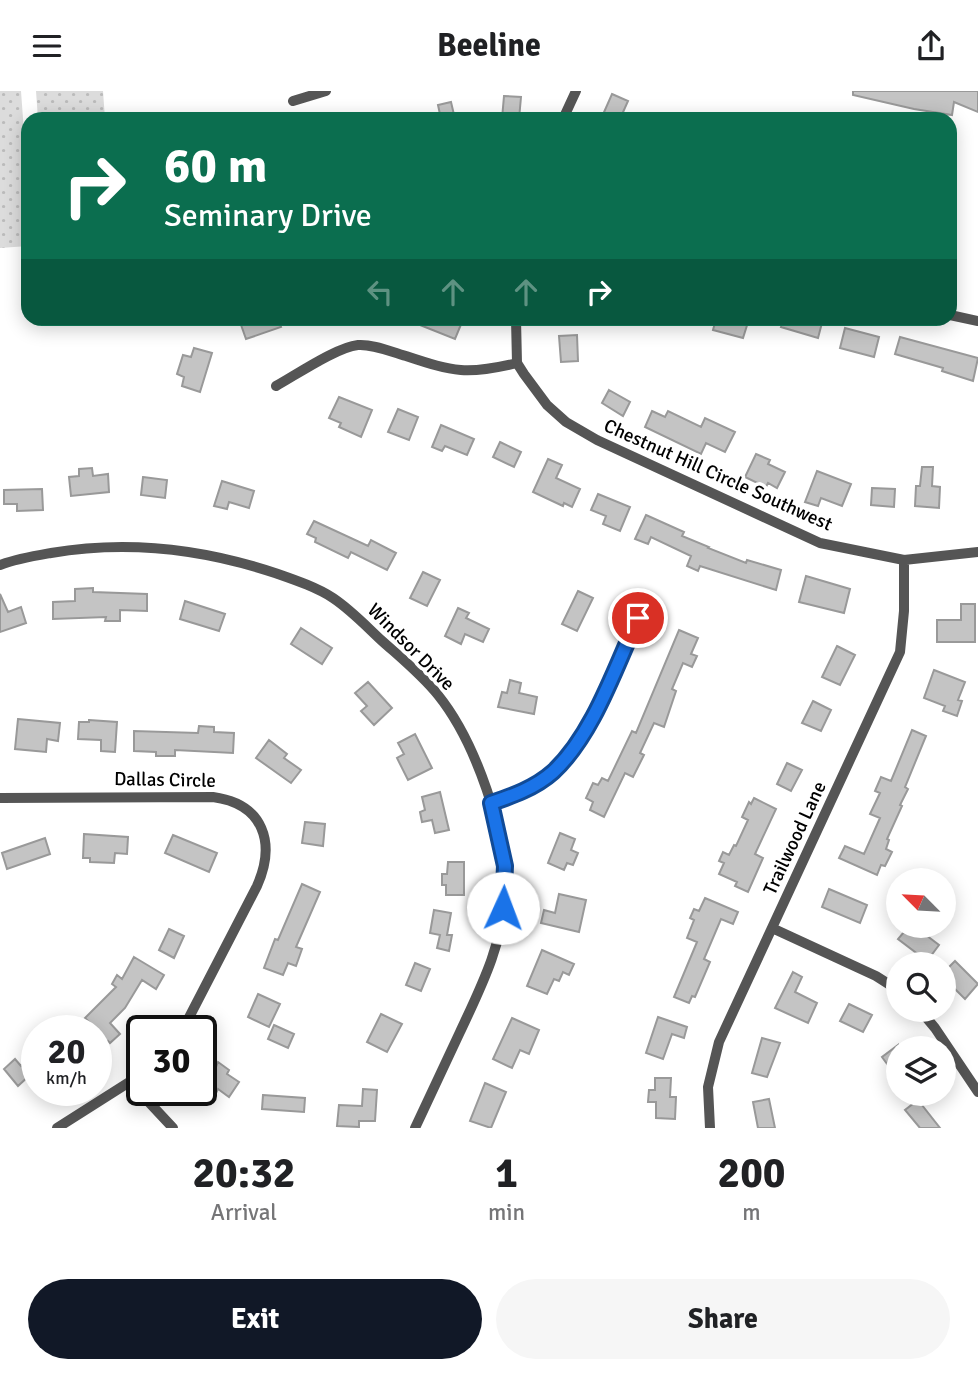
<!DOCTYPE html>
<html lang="en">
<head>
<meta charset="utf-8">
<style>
  :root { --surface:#fff; --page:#f6f6f6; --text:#202124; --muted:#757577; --accent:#111827 }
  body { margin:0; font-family:Signika,sans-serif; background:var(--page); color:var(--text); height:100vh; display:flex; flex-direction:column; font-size:26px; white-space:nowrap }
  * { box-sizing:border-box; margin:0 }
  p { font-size:23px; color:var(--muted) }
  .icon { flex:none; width:38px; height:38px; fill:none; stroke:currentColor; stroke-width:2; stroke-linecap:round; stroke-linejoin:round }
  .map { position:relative; height:1037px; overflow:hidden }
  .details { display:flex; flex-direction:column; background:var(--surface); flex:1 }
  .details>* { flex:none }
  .hud { position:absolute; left:21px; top:21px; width:936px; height:214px; border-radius:21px; box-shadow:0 4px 18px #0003; background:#0b6e4f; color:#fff; overflow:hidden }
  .needle { width:46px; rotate:294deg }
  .tools { position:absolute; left:886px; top:777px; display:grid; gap:14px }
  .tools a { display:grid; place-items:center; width:70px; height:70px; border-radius:50%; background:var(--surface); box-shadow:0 4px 18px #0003; font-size:35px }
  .speed { position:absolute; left:21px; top:924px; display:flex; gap:14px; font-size:35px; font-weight:700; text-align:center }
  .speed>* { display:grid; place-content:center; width:91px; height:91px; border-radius:50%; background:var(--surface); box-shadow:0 4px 18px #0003; line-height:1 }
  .speed small { font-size:18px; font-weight:400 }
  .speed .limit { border:4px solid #111; border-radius:10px; background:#fff; color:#111 }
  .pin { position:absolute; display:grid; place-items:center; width:60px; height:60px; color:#fff; margin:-30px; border:4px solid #fff; border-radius:50%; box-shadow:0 2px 7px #0007 }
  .me { position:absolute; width:77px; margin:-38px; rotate:2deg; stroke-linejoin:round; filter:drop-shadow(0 0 5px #0008) }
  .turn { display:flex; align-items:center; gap:24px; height:147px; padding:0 28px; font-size:32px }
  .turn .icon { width:91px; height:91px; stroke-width:2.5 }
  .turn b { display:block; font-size:49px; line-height:60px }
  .lanes { display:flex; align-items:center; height:66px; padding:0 28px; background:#0003; justify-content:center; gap:35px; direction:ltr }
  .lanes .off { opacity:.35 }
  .eta { display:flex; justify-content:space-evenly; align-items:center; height:119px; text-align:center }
  .eta b { font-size:42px; font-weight:800; line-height:49px }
  .button { display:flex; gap:14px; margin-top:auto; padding:14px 28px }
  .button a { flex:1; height:80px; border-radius:42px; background:var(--accent); color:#fff; font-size:28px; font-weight:800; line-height:80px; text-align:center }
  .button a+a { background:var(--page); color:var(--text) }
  header { display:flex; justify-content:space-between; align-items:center; height:91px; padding:0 28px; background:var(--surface); font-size:32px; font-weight:800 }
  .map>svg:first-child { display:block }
</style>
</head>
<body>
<header><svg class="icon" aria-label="menu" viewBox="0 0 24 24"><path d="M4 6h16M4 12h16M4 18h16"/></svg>Beeline<svg class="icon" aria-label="share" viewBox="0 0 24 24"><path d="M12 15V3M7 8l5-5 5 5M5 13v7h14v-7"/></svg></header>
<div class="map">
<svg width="978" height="1037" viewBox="0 0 978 1037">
  <defs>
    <pattern id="park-dots" width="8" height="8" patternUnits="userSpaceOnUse" patternTransform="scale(1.75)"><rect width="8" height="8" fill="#dcdcdc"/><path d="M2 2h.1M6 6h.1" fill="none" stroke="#bbb" stroke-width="1.8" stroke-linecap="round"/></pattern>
  </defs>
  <rect width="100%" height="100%" fill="#fff"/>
  <path fill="url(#park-dots)" d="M0,0H21L28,96V155L0,157Z
    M36,0H103L105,28H38Z"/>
  <path fill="#c4c4c4" stroke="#999" stroke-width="2" d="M853,0H978V21L954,11L952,24L914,18L853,4Z
    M612,3L628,10L620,28H601Z
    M504,5L521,6L519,28H502Z
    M451,11L455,28H441L438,14Z
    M250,228H278L281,236L246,248L240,231Z
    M405,228H454L462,231L455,248Z
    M716,228H749L743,247L713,239Z
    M784,228H823L818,247L781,236Z
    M845,237L879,246L874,266L840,257Z
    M577,244L578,270L561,271L559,245Z
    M900,246L978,267L973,290L942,280L943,277L895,263Z
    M194,257L212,262L200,301L182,295L184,286L177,283L183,264L191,266Z
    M609,299L630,311L623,325L602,312Z
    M339,306L372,319L361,346L339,336L341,332L329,327Z
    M398,318L418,326L409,349L388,341Z
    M652,320L665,326L668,320L701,336L705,327L735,341L725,361L706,352L701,363L645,336Z
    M441,334L474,348L467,364L445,355L442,360L432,356Z
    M500,351L521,361L514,376L493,366Z
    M756,363L770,369L768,373L785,381L777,397L768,392L766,396L745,386Z
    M548,368L562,374L556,387L580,398L572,416L564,412L563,415L533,401Z
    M922,376H933L932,395L940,396L939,417L915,415L916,395H920Z
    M92,377L93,385L108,383L109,401L71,405L69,386L79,385V378Z
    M817,380L851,393L842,415L821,407L818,415L805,411Z
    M143,386L167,389L165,407L141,404Z
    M222,390L254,400L249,417L229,411L227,418L214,415Z
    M872,397L895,398L894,416L871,414Z
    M42,398L43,419L17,420V413H4V399Z
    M598,403L630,416L620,440L603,433L606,425L591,419Z
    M646,424L684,441L682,445L709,456L708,457L746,472L747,469L781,479L776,499L700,475L698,480L687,475L691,465L651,446L648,453L635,448Z
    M314,430L368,455L371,449L396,462L387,479L351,461L348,467L315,451L316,447L307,443Z
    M423,481L440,489L427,515L410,507Z
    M806,485L850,498L844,522L799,511Z
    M93,497V501L147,503V520L120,519V530H105L106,526L53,528V511L75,510V498Z
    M578,500L593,507L577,540L562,533Z
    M0,503L8,521L21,516L26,532L0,541Z
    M185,510L225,523L219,540L180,528Z
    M961,513H975V551H937V529H961Z
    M458,517L469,522L466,527L489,538L483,551L465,543L461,553L445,545Z
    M301,537L332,557L322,573L291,553Z
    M679,539L698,547L691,563L697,565L692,576L683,572L672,598L676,600L664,636L654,632L640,662L644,664L633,686L625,682L604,726L590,719L593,711L586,707L593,692L598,694L602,687L608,690L632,640L636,642Z
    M837,555L855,564L840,594L822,586Z
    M934,579L965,591L958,609L962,610L957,625L943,620L945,615L924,607Z
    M510,589L521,592L519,602L537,606L534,623L498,616L502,601L507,602Z
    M368,591L392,617L374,634L361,620L367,615L355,602Z
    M813,610L831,619L821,640L802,632Z
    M18,628L60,632L58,650L47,648L46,661L15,658Z
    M89,629L117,631L115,661L101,660V649L78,648L79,631H89Z
    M199,635L214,636V641L234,642L233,662L175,659V665H156V661L134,660V640L198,642Z
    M912,639L926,645L905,696L908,698L900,714L902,715L887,748L889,749L886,758L892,761L885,775L881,774L877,784L839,767L845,755L864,763L880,727L870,723L880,702L875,700L881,686L891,690Z
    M415,643L432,677L408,689L397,667L404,663L398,652Z
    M269,649L287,663L284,667L301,679L291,692L256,667Z
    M787,672L802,679L791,700L777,693Z
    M440,701L449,739L435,742L432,729L422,731L420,721L425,719L422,706Z
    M754,707L776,718L755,763L763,767L748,801L735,795L737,791L719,783L724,772L719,770L723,761L729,764L734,754L736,755L748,729L742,726L749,711L751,713Z
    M305,731L325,733L323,755L302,752Z
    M560,742L575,748L571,759L578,762L573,774L567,772L564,779L548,772Z
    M84,743L128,746L127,763L115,762L114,772L90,771V767H83Z
    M173,744L217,762L209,781L165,762Z
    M45,747L50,763L7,778L2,762Z
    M448,771H464V804H446V794H442V783H447Z
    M302,793L320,801L296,856L302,858L296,875L288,872L283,884L264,877L275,848L278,849Z
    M829,798L867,814L860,832L822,816Z
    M559,803L586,809L579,841L541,832L544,819L555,822Z
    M705,807L738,821L733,833L721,828L704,868L710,871L695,906L692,905L689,912L674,906L697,851L687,847L694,829L690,827L694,818L699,820Z
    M434,819L451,822L447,844H452L449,860L437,857L440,844L430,842Z
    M909,835H914L939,854L927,870L898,848Z
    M169,838L184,845L174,867L159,859Z
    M542,859L574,873L569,884L563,881L559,890L554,888L547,903L527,895Z
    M134,866L164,884L156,898L142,889L125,917L110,932L120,943L110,952L108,950L96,961V938L85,927L116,896L112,893L117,884L122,888Z
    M955,870L978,893L965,908L943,886V882Z
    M415,872L430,878L421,900L406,894Z
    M793,881L802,886L795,901L817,912L808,932L775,917Z
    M258,903L280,913L269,936L248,926Z
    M849,913L872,924L863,941L840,930Z
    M381,923L402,933L387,961L367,951Z
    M658,926L687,936L684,947L672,943L663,968L646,962Z
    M512,927L539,939L529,963L520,959L512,977L493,968Z
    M274,934L294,943L288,957L268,948Z
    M762,947L780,952L767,986L752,982Z
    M898,954V988L882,966Z
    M37,962V989L31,983L18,995L4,978L15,968L21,975Z
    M206,969L216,976L218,971L229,979L227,983L239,991L229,1006L218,998L214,1006L203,999L208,991L201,986V976Z
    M655,987H671L670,1006H676L675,1028L656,1027V1011H648L649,999H655Z
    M485,992L506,1001L491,1037L470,1030Z
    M363,998L377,999L375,1030H359V1036L337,1035L339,1014L362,1015Z
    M263,1004L305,1007L304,1021L262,1018Z
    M769,1008L775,1037H758L753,1011Z
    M918,1009L940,1037H920L905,1019Z"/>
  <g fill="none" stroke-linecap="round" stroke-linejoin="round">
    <path stroke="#555" stroke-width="10" d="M293,10L326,0
      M563,28L576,0
      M950,224L978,230
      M516,228L517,272L524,283L547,314L566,331L597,349L820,452L904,469L978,461
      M276,295C296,284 337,256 358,254C374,253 391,261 406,265C454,281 467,284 517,272
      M0,474C16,468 34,465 51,462C127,449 203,458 275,482C295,489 316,496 333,507C351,519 366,535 381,549C401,567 422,584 438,604C475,650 508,743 505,802C503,853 481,896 460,941C445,973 430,1005 415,1037
      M0,707L213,706C264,713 276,752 257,795L182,940
      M491,712C512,705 535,697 553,681C593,644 615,577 638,527
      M772,837L876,885L898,899
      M920,919L935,937L978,1001
      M131,992L173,1037
      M57,1037L142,983
      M710,1037L708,996L719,951L900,561L904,520V469"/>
  </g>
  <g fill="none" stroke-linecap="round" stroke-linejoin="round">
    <g stroke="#114b97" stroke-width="18">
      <path id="route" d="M503,817L505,775L491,712C512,705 535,697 553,681C593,644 615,577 638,527"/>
    </g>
    <use href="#route" stroke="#1a73e8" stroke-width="12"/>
  </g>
  <g text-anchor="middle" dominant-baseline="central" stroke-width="7" stroke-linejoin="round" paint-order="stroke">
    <g font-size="19" fill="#000" stroke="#fff">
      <text transform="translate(718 384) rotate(24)">Chestnut Hill Circle Southwest</text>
      <text transform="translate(411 556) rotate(45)">Windsor Drive</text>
      <text transform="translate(165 689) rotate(1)">Dallas Circle</text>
      <text transform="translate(795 747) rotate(-65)">Trailwood Lane</text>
    </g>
  </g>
</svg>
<div class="tools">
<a><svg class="needle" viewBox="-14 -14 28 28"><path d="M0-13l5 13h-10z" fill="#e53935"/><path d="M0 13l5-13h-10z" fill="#757577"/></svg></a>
<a><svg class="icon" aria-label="search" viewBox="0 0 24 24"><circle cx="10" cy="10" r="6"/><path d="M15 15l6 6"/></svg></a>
<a><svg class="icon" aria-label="layers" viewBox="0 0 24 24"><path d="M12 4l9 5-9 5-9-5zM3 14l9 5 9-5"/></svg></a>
</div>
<div class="speed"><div>20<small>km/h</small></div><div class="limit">30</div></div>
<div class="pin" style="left:638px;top:527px;background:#d93025"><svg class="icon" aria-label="arrive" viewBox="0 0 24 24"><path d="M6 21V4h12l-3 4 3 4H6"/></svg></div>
<svg class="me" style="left:503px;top:817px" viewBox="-20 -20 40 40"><circle r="19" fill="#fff"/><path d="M0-13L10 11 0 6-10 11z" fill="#1a73e8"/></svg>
<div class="hud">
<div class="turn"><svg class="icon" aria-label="right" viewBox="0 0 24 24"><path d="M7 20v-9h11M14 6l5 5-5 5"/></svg><div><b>60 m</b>Seminary Drive</div></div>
<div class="lanes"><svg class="icon off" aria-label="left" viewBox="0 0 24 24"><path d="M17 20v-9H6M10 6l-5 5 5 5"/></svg><svg class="icon off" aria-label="ahead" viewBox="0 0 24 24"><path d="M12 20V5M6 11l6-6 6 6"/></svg><svg class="icon off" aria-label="ahead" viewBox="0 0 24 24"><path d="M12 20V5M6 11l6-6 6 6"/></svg><svg class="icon" aria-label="right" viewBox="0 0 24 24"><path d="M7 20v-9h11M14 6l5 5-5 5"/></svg></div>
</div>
</div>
<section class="details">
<div class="eta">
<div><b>20:32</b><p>Arrival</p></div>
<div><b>1</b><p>min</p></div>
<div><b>200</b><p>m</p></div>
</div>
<div class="button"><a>Exit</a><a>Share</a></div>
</section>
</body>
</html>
